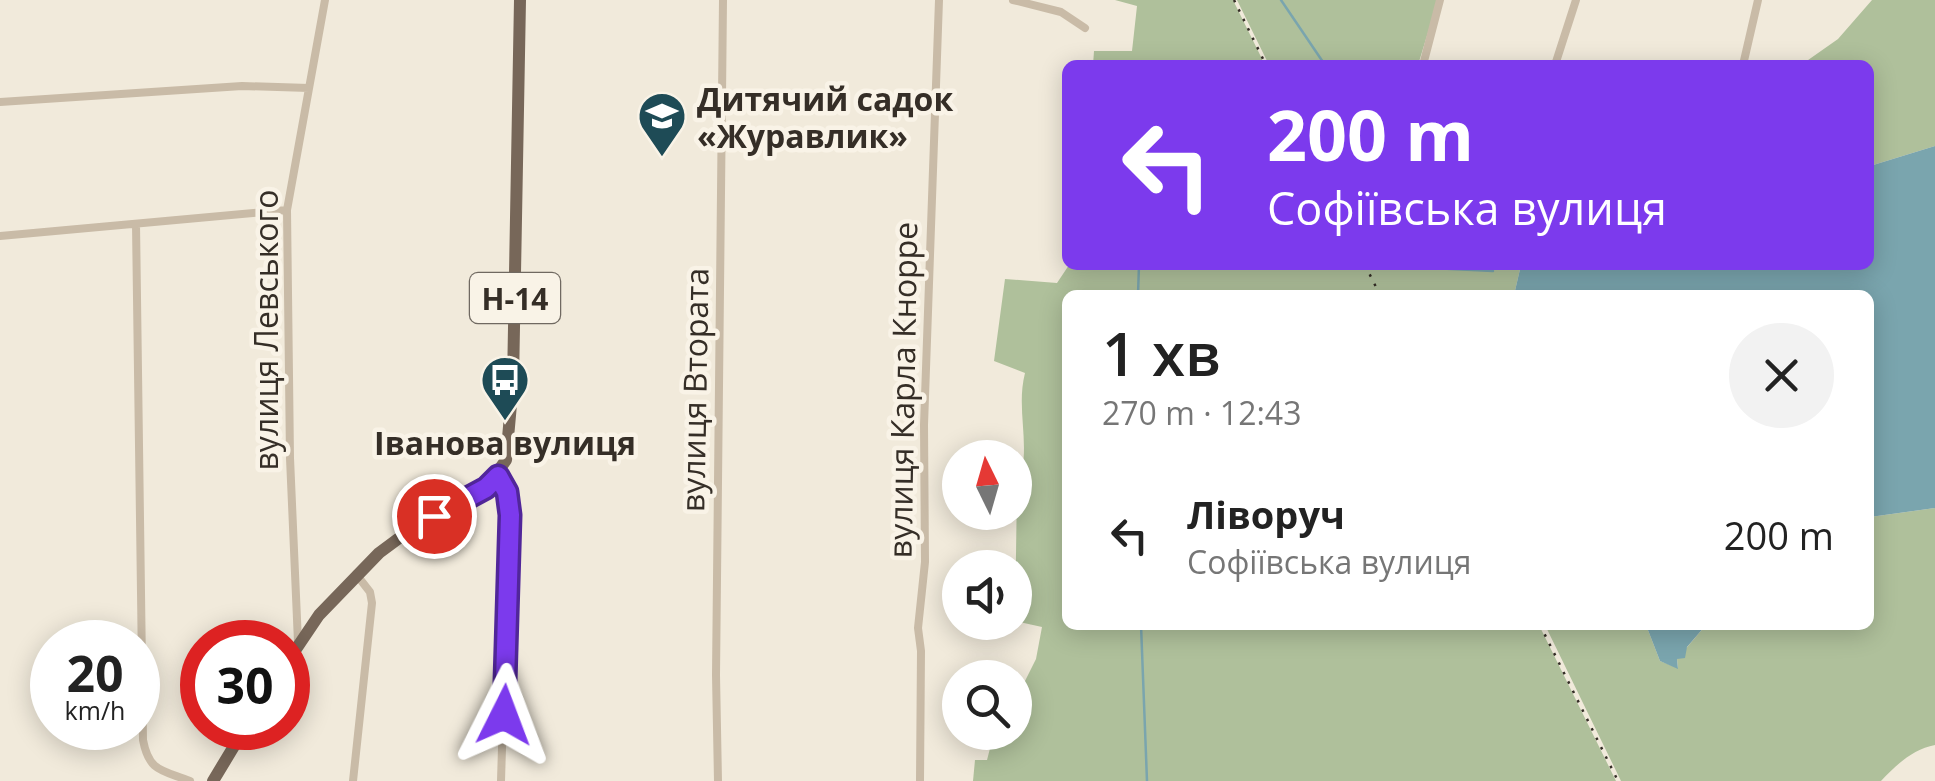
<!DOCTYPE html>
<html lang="uk">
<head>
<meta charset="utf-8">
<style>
  :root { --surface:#fff; --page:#f2f2f2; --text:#222; --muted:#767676 }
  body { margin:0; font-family:"Open Sans",sans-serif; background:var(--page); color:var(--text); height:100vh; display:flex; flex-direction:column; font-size:38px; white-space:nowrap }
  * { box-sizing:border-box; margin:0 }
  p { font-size:32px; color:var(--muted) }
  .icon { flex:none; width:55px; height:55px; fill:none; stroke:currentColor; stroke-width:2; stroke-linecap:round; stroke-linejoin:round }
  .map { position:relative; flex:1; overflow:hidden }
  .panel { position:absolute; left:1062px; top:290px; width:812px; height:340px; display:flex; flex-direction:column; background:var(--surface); border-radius:15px; box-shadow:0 5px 25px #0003 }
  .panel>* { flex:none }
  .top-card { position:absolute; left:1062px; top:60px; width:812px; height:210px; border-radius:15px; box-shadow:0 5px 25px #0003; background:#7c3aed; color:#fff; overflow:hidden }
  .needle { width:65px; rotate:355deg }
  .buttons { position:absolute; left:942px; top:440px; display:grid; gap:20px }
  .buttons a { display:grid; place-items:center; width:90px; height:90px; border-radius:50%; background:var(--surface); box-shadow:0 5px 25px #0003; font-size:50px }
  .speed { position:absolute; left:30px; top:620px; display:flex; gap:20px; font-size:50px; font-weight:700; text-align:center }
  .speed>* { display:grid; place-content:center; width:130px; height:130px; border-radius:50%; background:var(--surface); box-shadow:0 5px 25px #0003; line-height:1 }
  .speed small { font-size:25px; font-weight:400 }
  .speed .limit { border:15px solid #d22; background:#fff; color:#111 }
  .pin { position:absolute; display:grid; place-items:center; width:85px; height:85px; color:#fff; margin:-42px; border:5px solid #fff; border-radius:50%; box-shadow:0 2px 10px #0007 }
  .me { position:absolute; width:110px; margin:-55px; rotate:3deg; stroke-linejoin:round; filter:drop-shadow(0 0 8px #0008) }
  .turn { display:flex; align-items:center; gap:35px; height:210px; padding:0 40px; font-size:45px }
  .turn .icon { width:130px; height:130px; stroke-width:2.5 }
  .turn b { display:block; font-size:70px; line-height:85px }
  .round { display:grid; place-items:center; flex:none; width:105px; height:105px; border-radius:52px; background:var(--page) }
  .head { display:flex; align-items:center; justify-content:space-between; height:170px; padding:0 40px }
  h1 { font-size:60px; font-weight:600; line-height:75px }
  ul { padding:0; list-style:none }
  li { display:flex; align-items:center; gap:30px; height:150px; padding:0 40px }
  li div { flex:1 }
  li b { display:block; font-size:38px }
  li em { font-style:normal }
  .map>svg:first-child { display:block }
</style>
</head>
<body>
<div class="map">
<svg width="1935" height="781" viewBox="0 0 1935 781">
  <rect width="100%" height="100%" fill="#f1eadb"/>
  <path fill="#afc09b" d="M1115,0H1233L1265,65H1093L1094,51H1132L1137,6Z
    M1237,0H1438L1418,65H1269Z
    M1872,0H1935V146L1870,166V65H1801L1838,39Z
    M1069,265H1521L1514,295H1068V625H1539L1616,781H973L975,760H987L994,733L1015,732V701L1036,659L1042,627L1015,621L1017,487C1033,449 1015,412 1025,373L994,361L1005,279L1057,283Z
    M1935,508V745C1913,749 1896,765 1881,781H1621L1545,625H1646L1660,661L1678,668L1677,659L1706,625H1870V517Z"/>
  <path fill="#7aa5ae" d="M1935,146V508L1870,517V295H1514L1521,265H1870V166Z
    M1646,625H1706L1687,647L1685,658L1677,659L1678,669L1660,661Z"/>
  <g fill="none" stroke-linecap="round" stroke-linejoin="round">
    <path stroke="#7aa5ae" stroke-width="2.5" d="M1281,0L1325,65
      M1369,265L1493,271
      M1138,295L1139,265
      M1141,625L1147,781"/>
    <path stroke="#c9bba7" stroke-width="8" d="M1013,0L1061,12L1085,28
      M1423,65L1440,0
      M1555,65L1576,0
      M1743,65L1758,0
      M0,102L242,86L309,88
      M136,224L143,740C149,772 162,770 190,781
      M0,236L287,210
      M498,476L507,492L509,515L501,781
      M298,642L290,458L287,210L325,0
      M353,781L372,603L370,592L356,574
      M718,781L716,675L723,0
      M920,781L921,651L918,628L925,562L924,425L939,0"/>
    <path stroke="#776759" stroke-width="12" d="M288,661L319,615L379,553L410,530L486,488L506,460L513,382L520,0
      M213,781L245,728"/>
    <path stroke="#352e27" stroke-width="2.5" stroke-dasharray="2.5 8" stroke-linecap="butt" d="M1234,0L1266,65
      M1365,265L1380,295
      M1540,625L1618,781"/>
  </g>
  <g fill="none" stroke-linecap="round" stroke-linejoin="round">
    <g stroke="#51269a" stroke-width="25">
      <path id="route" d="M434,516L486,488L498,476L507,492L510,515L504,715"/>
    </g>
    <use href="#route" stroke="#7c3aed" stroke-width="18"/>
  </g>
  <defs>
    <g id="school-pin" transform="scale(2.5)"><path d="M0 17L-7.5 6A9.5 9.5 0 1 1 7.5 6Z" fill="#1e4b56" stroke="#f9f3e7"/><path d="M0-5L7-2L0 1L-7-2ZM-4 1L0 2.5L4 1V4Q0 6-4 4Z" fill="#fff"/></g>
    <g id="bus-pin" transform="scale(2.5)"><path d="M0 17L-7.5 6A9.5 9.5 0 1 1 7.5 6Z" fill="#1e4b56" stroke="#f9f3e7"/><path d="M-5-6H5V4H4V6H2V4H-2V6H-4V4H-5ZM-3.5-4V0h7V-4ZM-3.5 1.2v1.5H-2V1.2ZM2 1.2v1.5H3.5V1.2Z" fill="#fff"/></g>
  </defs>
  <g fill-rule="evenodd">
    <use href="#school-pin" x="662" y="116"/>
    <use href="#bus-pin" x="505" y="380"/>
  </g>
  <g text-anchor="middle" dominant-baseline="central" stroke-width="9" stroke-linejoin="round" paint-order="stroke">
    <rect fill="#f9f3e7" stroke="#706961" stroke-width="2.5" x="470" y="273" width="90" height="50" rx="8"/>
    <g font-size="30" font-weight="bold" fill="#352e27">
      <text x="515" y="298">Н-14</text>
    </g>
    <g font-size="32" font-weight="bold" fill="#352e27" stroke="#f9f3e7" text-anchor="start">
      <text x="697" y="98">Дитячий садок<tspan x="697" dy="37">«Журавлик»</tspan></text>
      <text x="505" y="442" text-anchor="middle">Іванова вулиця</text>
    </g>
    <g font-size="32" fill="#352e27" stroke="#f9f3e7">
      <text transform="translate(265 330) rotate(-90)">вулиця Левського</text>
      <text transform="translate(694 390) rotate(-89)">вулиця Втората</text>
      <text transform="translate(902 390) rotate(-89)">вулиця Карла Кнорре</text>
    </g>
  </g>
</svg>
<div class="buttons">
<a><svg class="needle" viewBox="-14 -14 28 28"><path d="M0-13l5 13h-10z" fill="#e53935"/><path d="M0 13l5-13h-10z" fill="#767676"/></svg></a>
<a><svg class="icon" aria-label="sound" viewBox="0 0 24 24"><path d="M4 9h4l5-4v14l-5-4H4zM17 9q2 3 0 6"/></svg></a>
<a><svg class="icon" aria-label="search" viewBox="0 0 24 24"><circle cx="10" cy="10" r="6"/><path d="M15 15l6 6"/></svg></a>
</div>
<div class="speed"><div>20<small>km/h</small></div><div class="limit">30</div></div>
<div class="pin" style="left:434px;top:516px;background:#d93025"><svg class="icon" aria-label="arrive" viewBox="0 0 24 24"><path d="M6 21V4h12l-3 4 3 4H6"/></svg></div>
<svg class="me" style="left:504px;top:715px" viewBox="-20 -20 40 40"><path d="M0-17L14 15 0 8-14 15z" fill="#7c3aed" stroke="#fff" stroke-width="4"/></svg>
<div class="top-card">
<div class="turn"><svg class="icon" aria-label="left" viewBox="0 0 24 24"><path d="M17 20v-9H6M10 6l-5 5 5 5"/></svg><div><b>200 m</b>Софіївська вулиця</div></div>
</div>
<section class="panel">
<div class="head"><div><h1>1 хв</h1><p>270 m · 12:43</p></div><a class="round"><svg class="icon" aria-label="close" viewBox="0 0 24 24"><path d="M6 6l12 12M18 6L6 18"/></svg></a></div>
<ul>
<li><svg class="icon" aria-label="left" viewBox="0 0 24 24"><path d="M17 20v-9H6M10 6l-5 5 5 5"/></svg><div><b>Ліворуч</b><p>Софіївська вулиця</p></div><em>200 m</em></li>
</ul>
</section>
</div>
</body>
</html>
